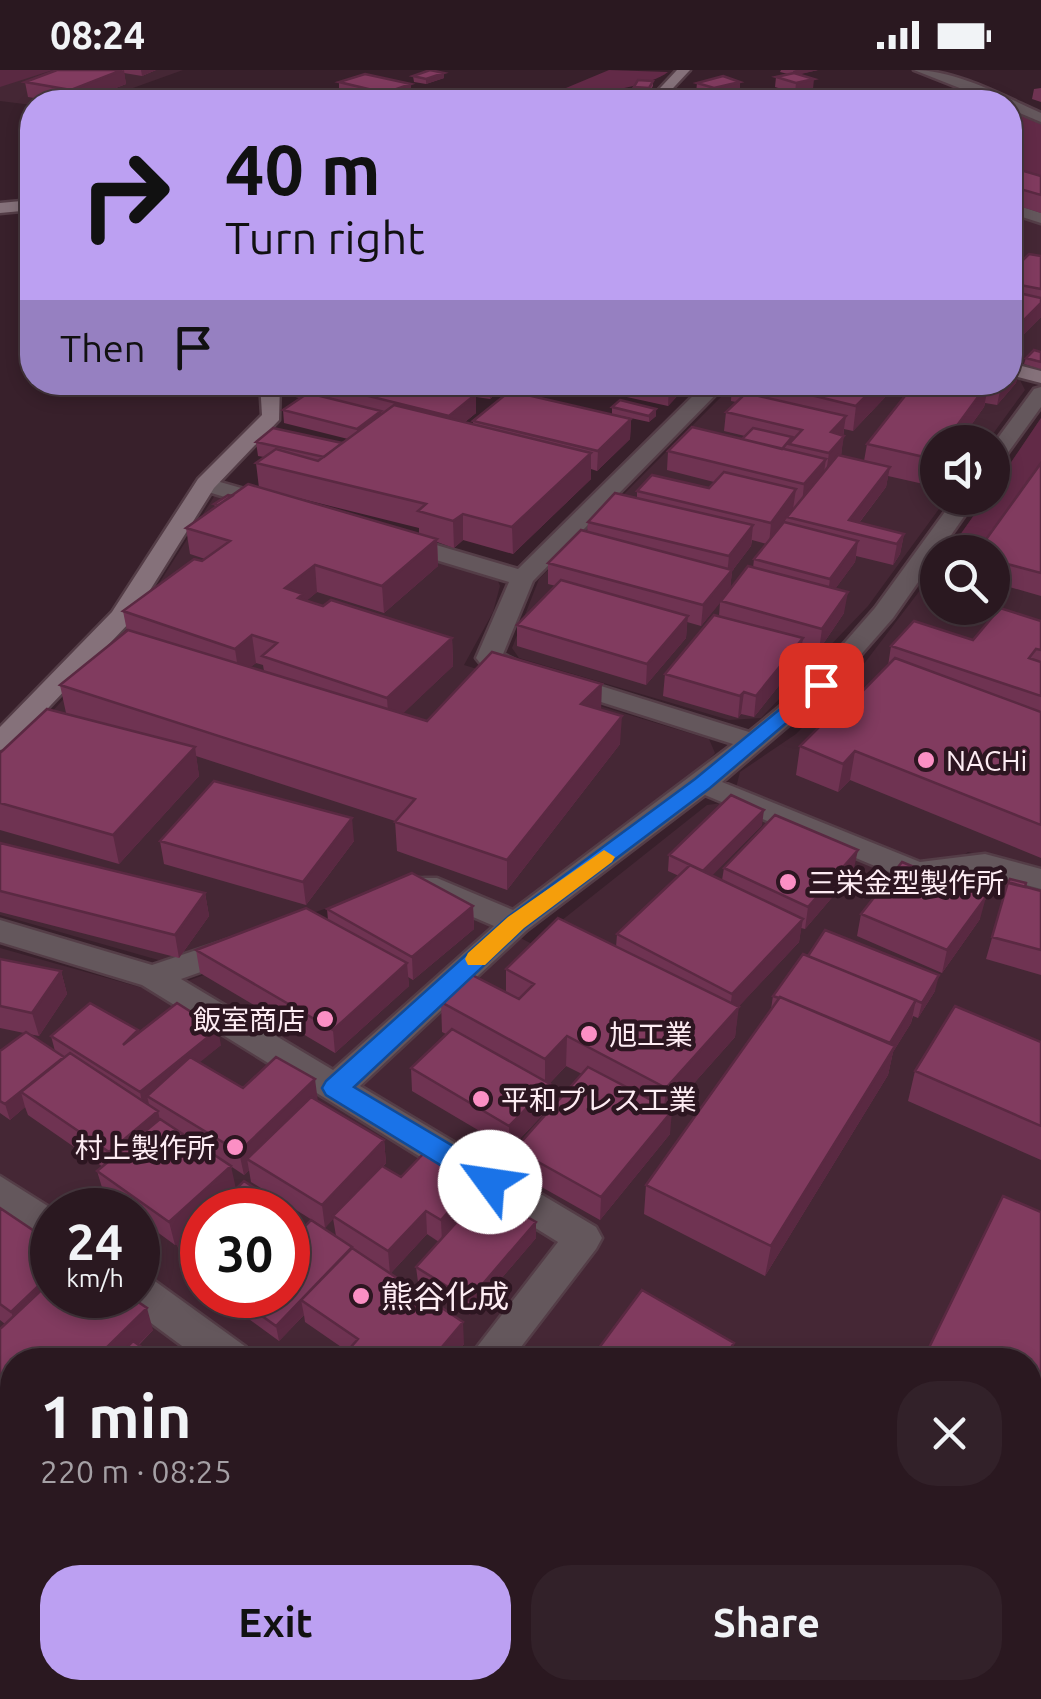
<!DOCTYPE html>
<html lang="en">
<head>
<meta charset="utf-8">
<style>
  :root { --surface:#2a1820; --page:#322129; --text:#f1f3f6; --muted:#a5a0a5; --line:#46373e; --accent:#bca0f2 }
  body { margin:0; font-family:Ubuntu,"Noto Sans JP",sans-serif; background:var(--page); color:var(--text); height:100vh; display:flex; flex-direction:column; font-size:38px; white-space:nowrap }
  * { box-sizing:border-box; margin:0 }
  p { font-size:32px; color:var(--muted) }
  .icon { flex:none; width:55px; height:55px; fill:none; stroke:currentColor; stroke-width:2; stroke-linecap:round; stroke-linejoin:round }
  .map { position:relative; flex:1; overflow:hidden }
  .drawer { position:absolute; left:0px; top:1278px; width:1042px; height:352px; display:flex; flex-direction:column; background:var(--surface); border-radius:40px 40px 0 0; box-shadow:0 5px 15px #0003,0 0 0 2px var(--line) }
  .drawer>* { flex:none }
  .guide { position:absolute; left:20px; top:20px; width:1002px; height:305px; border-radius:40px; box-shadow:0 5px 15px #0003,0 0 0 2px var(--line); background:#bca0f2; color:#111; overflow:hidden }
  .tools { position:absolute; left:920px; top:355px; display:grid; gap:20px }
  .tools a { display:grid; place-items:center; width:90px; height:90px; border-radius:50%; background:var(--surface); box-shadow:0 5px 15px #0003,0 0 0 2px var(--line); font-size:50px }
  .speed { position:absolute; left:30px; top:1118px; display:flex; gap:20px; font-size:50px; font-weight:700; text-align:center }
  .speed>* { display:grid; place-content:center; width:130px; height:130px; border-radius:50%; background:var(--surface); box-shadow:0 5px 15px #0003,0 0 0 2px var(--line); line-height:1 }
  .speed small { font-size:25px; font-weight:400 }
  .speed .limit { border:15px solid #d22; background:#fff; color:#111 }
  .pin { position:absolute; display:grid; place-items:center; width:85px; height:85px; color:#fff; margin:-42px; border-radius:20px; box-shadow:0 5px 15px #0006 }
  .me { position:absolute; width:110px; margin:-55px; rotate:301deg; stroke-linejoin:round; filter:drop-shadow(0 0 8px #0008) }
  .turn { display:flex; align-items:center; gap:35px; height:210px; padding:0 40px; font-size:45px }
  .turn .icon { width:130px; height:130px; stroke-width:2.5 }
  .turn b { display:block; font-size:70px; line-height:85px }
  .then { display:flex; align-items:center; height:95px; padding:0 40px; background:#0003; gap:20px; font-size:38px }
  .round { display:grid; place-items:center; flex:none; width:105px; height:105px; border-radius:40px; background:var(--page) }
  .overview { display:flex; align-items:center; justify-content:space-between; height:170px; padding:0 40px }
  h1 { font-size:60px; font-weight:700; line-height:75px }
  .primary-button { display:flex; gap:20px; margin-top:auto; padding:20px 40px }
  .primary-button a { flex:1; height:115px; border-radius:40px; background:var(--accent); color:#111; font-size:40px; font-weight:700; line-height:115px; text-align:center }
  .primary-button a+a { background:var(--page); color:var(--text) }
  .status { display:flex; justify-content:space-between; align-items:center; height:70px; padding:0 50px; background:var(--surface); direction:ltr }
  .status svg { height:28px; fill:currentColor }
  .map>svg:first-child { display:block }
</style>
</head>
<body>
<div class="status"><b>08:24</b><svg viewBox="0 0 49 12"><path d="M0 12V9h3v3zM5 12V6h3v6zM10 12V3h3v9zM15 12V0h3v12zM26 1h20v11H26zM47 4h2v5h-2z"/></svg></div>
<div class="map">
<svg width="1041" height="1629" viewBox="0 0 1041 1629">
  <rect width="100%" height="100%" fill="#38202b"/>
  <path fill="#452735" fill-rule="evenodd" d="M0,0H183L94,32L32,35L0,31Z
    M1010,140L1041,150V304L1010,294Z
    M1010,308L1020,310L1025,320L987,372H938V428H947L868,536L761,648L729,650L519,588L512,578L539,509L735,313L1010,312Z
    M1041,348V800L968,782L947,796L920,792L736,718L740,702L796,664L860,599L937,498L938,538H992V482H948L986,428H992L993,419Z
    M217,422L496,506L500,516L493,542L464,595L709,669L715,683L689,710L515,837L494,838L422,805L169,893L0,845V699L137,548Z
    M722,733L916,810L956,812L978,805L1041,822V1629H250L222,1618H1030V1290H12V1488L0,1478V878L157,922L432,822L532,874L707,735ZM52,1140H138V1225H52ZM202,1140H288V1225H202Z"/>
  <path fill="#622a47" d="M609,0L668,2C648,18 581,27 554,23Z
    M1010,38L1041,51V120L1010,109Z
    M1041,348V406L994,474L960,465L986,428H992L993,419Z
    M0,1398L12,1408V1488L0,1478Z
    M222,1618H333L340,1629H250Z"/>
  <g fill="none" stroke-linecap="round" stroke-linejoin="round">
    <g stroke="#543d47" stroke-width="5">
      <path id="street" d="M914,0C956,0 1003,26 1041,43V52L1010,39V32H995Z
        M665,18L696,29L698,32H680L660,25Z
        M1010,133L1041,143V153L1010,143Z
        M707,312H728L533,511L503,584L532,598L528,603L519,606L480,593L476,588L509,512L393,477V467H409L518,499Z
        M1041,317V337L999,395L992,397V376L1034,319Z
        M206,408L283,430L286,435L275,442L198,419L195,414Z
        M955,428H977L893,548L830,620L722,712L920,792L985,784L1041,799V819L985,804L948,812L906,809L705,725L527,860L360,1016L596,1157L602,1168L596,1179L511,1290H467L558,1172L142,915L0,872V850L152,895L235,867L246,870L251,878L246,886L181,909L333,1000L494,856L415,822L411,815L415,808H437L513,840L733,674L554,617L550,612L554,607H572L749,662L812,610L875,538Z
        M0,1106L54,1140L52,1174L39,1170L0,1141Z
        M138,1204L152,1209L246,1277L252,1290H201L124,1233L121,1225H138Z
        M0,1484L12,1489V1539L0,1534Z
        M85,1618H132L137,1629H89Z
        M331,1618H379L384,1629H335Z"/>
    </g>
    <g stroke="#543d47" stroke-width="5">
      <path id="secondary" d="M677,0H690L660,32H647Z
        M32,130V140L0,143V133Z
        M1010,293L1041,301V313L1010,305Z
        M260,312H280L279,350L214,418L130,552L10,678L0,680V657L112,542L198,409L262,345Z"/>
    </g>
    <use href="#street" fill="#64575c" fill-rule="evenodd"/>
    <use href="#secondary" fill="#85717a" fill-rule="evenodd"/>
  </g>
  <path fill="#6f3352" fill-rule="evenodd" d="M57,0H156L142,6L124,3L126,14L80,32H59L28,27L25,12Z
    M781,0H818L799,4L813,19L795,23L775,17L776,7L788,4L780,2Z
    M444,3V8L426,14L414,12L413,6Z
    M653,11V16L649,23H634V17Z
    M339,12L411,14V19L386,29L339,18Z
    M740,12V22L713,28L696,23L697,13Z
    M1041,18V32L1032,29L1034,19Z
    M1010,97L1041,106V143L1010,133Z
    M1041,186V247L1010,278V203Z
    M1041,282V299L1024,294L1026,288Z
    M1020,294L1016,313L997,335L985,333L984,337L959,372H938L928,415L888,406L886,417L859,453L904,464L900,484L893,495L856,486L855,492L835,519L844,543L819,580L802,575L800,589L754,647L741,644L738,648L663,626L665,604L719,546L720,532L701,556L687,552L686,568L646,615L517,576V555L556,516L548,514V493L587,462L588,452L637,428V421L709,418L714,412L667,400L668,381L742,369L745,366L724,361L726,342L736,332L731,331L732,312H897L892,313L891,321L853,361L844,359L841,386L864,391L867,374L914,316L905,314V312H1010ZM752,470L767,474L754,489L753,498L730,519L732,501L751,476Z
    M294,312H509L490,329L476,327V343L465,352L473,354V351L506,324V322H533L529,325L631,349L630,369L597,401L591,399V409L513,484L463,470L454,478L437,472L438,496L384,543L317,522L306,531L452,568L453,596L403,643L427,651L601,640L620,674L507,820L397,781L395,751L196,686L199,706L119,794L0,760V683L66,643L60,615L127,561L123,541L205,489L190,484L186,458L215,437L214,434L232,426L259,418L256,393L264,387L258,386L256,372L342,373L348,369L284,353L283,340L300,328L286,325V318ZM278,423L419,458V464ZM256,593L263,595L264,601L250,597Z
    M558,312H683L682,321L668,336Z
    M612,337L656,339V346L649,352L612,344Z
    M1041,393V526L992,512V482Z
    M1041,551V788L850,710L838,722L796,705L800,676L838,646L888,596L891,576L973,570Z
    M762,755L712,805L722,810L724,798L853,803L805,859L801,858L799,872L738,937L735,967L670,1040V1064L600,1150L515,1102V1079L582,1004L566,996L549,1014L550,1037L510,1079L412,1021L411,998L446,964L442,962L441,932L506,923V899L616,877L617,864L679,806L668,801L669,785Z
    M160,771H354L306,835L164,794Z
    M0,773L205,823L209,846L179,888L0,842Z
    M1008,812L1041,821V905L986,889Z
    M473,836L474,859L413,910L408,907L409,916L335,983L200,903L196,880L328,850L327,839Z
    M861,844L980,849L942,903L857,866Z
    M0,889L61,901L67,924L39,966L29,964L55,981L51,966L138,963L221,975L199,992L243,1018L318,1032L384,1070L386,1093L383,1097L401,1107L536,1152V1168L470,1245L418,1212L416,1197L439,1172L427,1164L390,1204L464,1274L451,1290H343V1286L347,1281L305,1252L304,1245L279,1271L238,1241L234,1226L336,1166L333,1148L325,1158L251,1112L249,1100L244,1105L232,1097L202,1140L175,1175L138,1148V1140H126L104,1124L97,1101L103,1097L28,1045L25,1037L10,1050L0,1043V979L1,981L24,963L0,958Z
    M935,921L918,948L913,946L911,953L893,982L888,1005L765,1206L644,1144L646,1115L771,939L773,926Z
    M1041,972V1090L908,1031L915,1001Z
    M0,1138L52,1225L153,1260L139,1275L12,1290V1371L0,1361V1259L5,1254L0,1250Z
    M202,1150V1205L181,1189L177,1174Z
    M0,1576L12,1618H54L44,1629H17L0,1615Z"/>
  <path fill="#5a2942" d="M0,0H53L0,17Z
    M124,0L126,14L80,32H73L71,20Z
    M141,0H156L142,6Z
    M796,0H818L793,6V1Z
    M444,3V8L426,14V9Z
    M814,9L813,19L795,23L796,13Z
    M740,12V22L713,28L714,18Z
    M411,14V19L386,29L385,23Z
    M1041,230V247L1010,278L1012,262Z
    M1020,294L1016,313L997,335L1001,316L1004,312H1010V305Z
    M489,312H509L490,329Z
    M669,312H683L682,321L668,336Z
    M880,312H892L891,321L853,361L856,336Z
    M989,312L984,337L959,372H945Z
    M533,315V322L521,332V326Z
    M476,324V343L449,365V346Z
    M656,339V346L649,352V346Z
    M381,341L382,354L358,372L357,359Z
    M846,346L843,365L831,362Z
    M631,349L630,369L597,401L598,381Z
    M844,366L841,385L826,403L829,383Z
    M591,383V409L513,484L512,457Z
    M938,383V402L928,415L933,389Z
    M826,389L823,409L802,434L804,414Z
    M890,397L886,417L851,463L849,450Z
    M796,419L793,439L769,474L771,453Z
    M463,444V470L454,478L453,451Z
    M753,455L751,476L732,501L730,521L701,556L703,535L727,505L729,486Z
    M904,464L900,484L893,495L897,474Z
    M437,469L438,496L384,543L382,516Z
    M858,471L855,492L827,530L830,509Z
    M315,495L317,522L304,533L285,518Z
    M848,522L844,543L819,580L822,559Z
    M688,546L686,568L646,615L647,594Z
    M252,565L256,593L239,606L235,579Z
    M452,568L453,596L389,657L387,628Z
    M803,568L800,589L754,647L756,626Z
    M602,614L601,642L581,634Z
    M744,622L741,644L738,648L740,626Z
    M622,646L620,674L507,820V790Z
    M195,677L199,706L119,794L113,765Z
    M855,681L850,710L838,722L843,694Z
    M764,740L762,755L701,817L703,801Z
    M352,748L354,771L306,835L303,812Z
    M858,780L853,803L805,859L808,837Z
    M205,823L209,846L179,888L175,865Z
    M986,827L980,849L942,903L947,880Z
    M473,836L474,859L413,910L412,887Z
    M803,849L799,872L729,947L732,924Z
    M407,893L409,916L335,983L333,960Z
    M61,901L67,924L39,966L32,943Z
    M939,905L935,921L918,948L922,933Z
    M916,930L911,953L893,982L888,1005L765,1206L771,1176Z
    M739,937L735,967L663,1048L666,1018Z
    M218,959L221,975L154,1030L147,1026L149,1034L143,1038L140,1022Z
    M567,966L566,996L545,1018V989Z
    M315,1009L318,1032L247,1089L249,1100L244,1105L239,1082Z
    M550,1014V1037L510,1079L509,1056Z
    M21,1022L25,1037L10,1050L5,1034Z
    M158,1041L163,1064L116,1105L109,1082Z
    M672,1041L670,1064L600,1150L601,1127Z
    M384,1070L386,1093L325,1158L322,1135Z
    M231,1096L236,1119L213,1140H202V1150L175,1175L169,1152Z
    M475,1112L476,1135L442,1173L441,1150Z
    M426,1141L427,1164L390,1204L388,1181Z
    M296,1146L299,1161L288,1172V1154Z
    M536,1152V1168L470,1245L469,1230Z
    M352,1177L301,1230L304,1245L279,1271L276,1256Z
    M52,1203V1225L20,1264L11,1242Z
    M147,1238L153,1260L123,1290H94Z
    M463,1252L464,1274L451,1290H431Z
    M734,1273L732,1290H723Z
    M36,1618H54L44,1629H26Z"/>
  <path fill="#813b5f" stroke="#5a2942" stroke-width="2.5" d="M57,0H122L71,20L25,12Z
    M430,0L444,3L426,9L413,6Z
    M794,3L814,9L796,13L776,7Z
    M365,4L411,14L385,23L339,12Z
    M723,6L740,12L714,18L697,13Z
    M638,10L653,11L649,18L634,17Z
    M668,28L691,32H659Z
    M791,29L804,32H779Z
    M1010,97L1041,106V125L1010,116Z
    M1029,184L1041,186V219L1010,213V203Z
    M1010,221L1041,228V233L1012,262L1010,261Z
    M1034,280L1041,282V292L1026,288Z
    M1010,292L1020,294L1010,305Z
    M294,312H301L302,320L300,321L286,318Z
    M312,312H427L476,324L449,346Z
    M517,312H522L533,315L523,324L510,321L506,322Z
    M758,312H880L856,336Z
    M916,312H989L945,372H938V383L933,389L867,374Z
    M989,312H1004L1001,316Z
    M510,321L631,349L598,381L473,351Z
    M308,323L381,341L357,359L283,340Z
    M746,323L846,346L831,362L844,366L829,383L789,374L802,360L726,342Z
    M620,330L656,339L649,346L612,337Z
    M394,335L591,383L512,457L463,444L453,451L418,441L426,434L256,393L276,379L318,391Z
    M692,357L826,389L804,414L668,381Z
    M273,358L342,373L324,387L256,372Z
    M753,358L792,367L782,379L742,369Z
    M838,385L890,397L849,450L904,464L897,474L787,447Z
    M1041,393V503L992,490V482H977Z
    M724,402L796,419L771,453L637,421L652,405L709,418Z
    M248,414L437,469L382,516L315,495L285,518L303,524L298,528L323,536L331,530L452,568L387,628L262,586L277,573L252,565L235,579L123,541L194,489L202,491L230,471L186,458Z
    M615,423L753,455L729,486L588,452Z
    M228,425L232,426L218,435L214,434Z
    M784,452L858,471L830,509L754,489Z
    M581,460L732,500L703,535L548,493Z
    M748,496L848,522L822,559L721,531Z
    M561,510L688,546L647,594L517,555Z
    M1000,538L1041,551V580L1036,579L1029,588L1041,592V626L891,576L914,551L973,570Z
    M714,545L803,568L756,626L744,622L740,626L665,604Z
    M128,560L427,651L492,582L602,614L581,634L622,646L507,790L395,752L415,729L60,615Z
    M895,588L1041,642V755L855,681L843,694L800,676L832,644L838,646Z
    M47,639L195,677L113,765L0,733V683Z
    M214,711L352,748L303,812L160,771Z
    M731,725L764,740L703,801L669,785Z
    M775,745L858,780L808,837L724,798Z
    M0,773L205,823L175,865L0,821Z
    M902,792L986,827L947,880L861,844Z
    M690,795L803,849L732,924L617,864Z
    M412,803L473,836L412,887L327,839Z
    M1010,809L1026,813L1025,817L1008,813Z
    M1008,812L1041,821V880L992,867Z
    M306,838L407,893L333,960L196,880Z
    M558,848L739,937L666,1018L567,966L545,989L441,932L470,904L519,929L534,914L506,899Z
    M825,860L939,905L922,933L808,886Z
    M803,884L916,930L890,973L780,927L779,928L773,926Z
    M0,889L61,901L32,943L0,936Z
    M780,927L895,976L771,1176L646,1115Z
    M90,933L138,960L123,975L177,933L218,959L140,1022L51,966Z
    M955,936L1041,972V1056L915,1001Z
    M452,959L550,1014L509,1056L411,998Z
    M26,962L64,987L5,1034L0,1031V981Z
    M70,983L158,1041L109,1082L21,1022Z
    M190,987L243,1018L276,987L315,1009L239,1082L147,1026Z
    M588,997L672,1041L601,1127L515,1079Z
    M311,1027L384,1070L322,1135L247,1089Z
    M160,1049L231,1096L169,1152L97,1101Z
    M425,1082L475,1112L441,1150L426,1141L388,1181L333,1146L382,1096L401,1107Z
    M244,1111L296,1146L288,1154V1140H214Z
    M484,1122L536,1152L469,1230L416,1197Z
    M1003,1126L1041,1142V1629H824L829,1618H1030V1290H923Z
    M0,1138L52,1173V1203L11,1242L0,1234Z
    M202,1150V1192L177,1174Z
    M311,1150L352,1177L276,1256L234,1226L288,1225V1173Z
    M352,1178L463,1252L431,1290H349L343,1286L358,1269L301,1230Z
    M52,1210V1225H128L147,1238L94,1290H12V1356L0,1347V1259Z
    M642,1220L734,1273L723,1290H590Z
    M133,1271L160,1290H114Z
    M12,1562V1618H36L26,1629L0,1607V1576Z
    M58,1618H61L75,1629H48Z
    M493,1618H680L683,1629H495Z"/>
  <path fill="#1a73e8" stroke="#114b97" stroke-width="2.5" d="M814,611L831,615L710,718L524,858L354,1017L500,1104L504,1112L500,1120H481L326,1025L322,1018L326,1011L508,847L695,709Z"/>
  <path fill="#f59e0b" d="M604,780L615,787L612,792L524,858L485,895H468L465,889L468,883L508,847Z"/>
  <g fill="#fb8fc4" stroke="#2d1621" stroke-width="4">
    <circle cx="926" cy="690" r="10"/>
    <circle cx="788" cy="812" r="10"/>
    <circle cx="325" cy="949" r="10"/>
    <circle cx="589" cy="964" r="10"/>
    <circle cx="481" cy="1029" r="10"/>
    <circle cx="235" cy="1077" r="10"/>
    <circle cx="361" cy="1226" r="10"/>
  </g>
  <g text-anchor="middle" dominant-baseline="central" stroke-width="9" stroke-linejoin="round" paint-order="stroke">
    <g font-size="28" fill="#fdecf3" stroke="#2d1621" text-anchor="start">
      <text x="946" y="690">NACHi</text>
      <text x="808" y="812">三栄金型製作所</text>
      <text x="305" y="949" text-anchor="end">飯室商店</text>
      <text x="609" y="964">旭工業</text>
      <text x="501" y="1029">平和プレス工業</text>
      <text x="215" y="1077" text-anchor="end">村上製作所</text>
    </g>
    <g font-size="32" fill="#fdecf3" stroke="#2d1621" text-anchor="start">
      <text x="381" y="1226">熊谷化成</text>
    </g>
  </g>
</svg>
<div class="tools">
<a><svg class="icon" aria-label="sound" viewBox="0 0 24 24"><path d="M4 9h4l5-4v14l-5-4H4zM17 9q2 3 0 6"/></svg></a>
<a><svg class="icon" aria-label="search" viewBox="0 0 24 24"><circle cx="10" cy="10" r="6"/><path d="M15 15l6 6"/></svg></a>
</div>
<div class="speed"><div>24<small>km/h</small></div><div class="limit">30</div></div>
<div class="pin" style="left:821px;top:615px;background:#d93025"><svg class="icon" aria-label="arrive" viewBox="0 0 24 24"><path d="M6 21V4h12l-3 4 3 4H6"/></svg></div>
<svg class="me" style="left:490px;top:1112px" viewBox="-20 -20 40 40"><circle r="19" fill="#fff"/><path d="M0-13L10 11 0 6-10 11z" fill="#1a73e8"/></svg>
<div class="guide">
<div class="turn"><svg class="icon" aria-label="right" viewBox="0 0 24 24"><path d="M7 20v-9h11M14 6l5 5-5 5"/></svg><div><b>40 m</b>Turn right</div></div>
<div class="then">Then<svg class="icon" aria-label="arrive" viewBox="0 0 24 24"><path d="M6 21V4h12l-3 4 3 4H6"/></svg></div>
</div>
<section class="drawer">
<div class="overview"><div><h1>1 min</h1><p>220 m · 08:25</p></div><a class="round"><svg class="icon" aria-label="close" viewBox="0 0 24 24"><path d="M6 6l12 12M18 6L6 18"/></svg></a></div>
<div class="primary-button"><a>Exit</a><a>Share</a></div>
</section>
</div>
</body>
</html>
